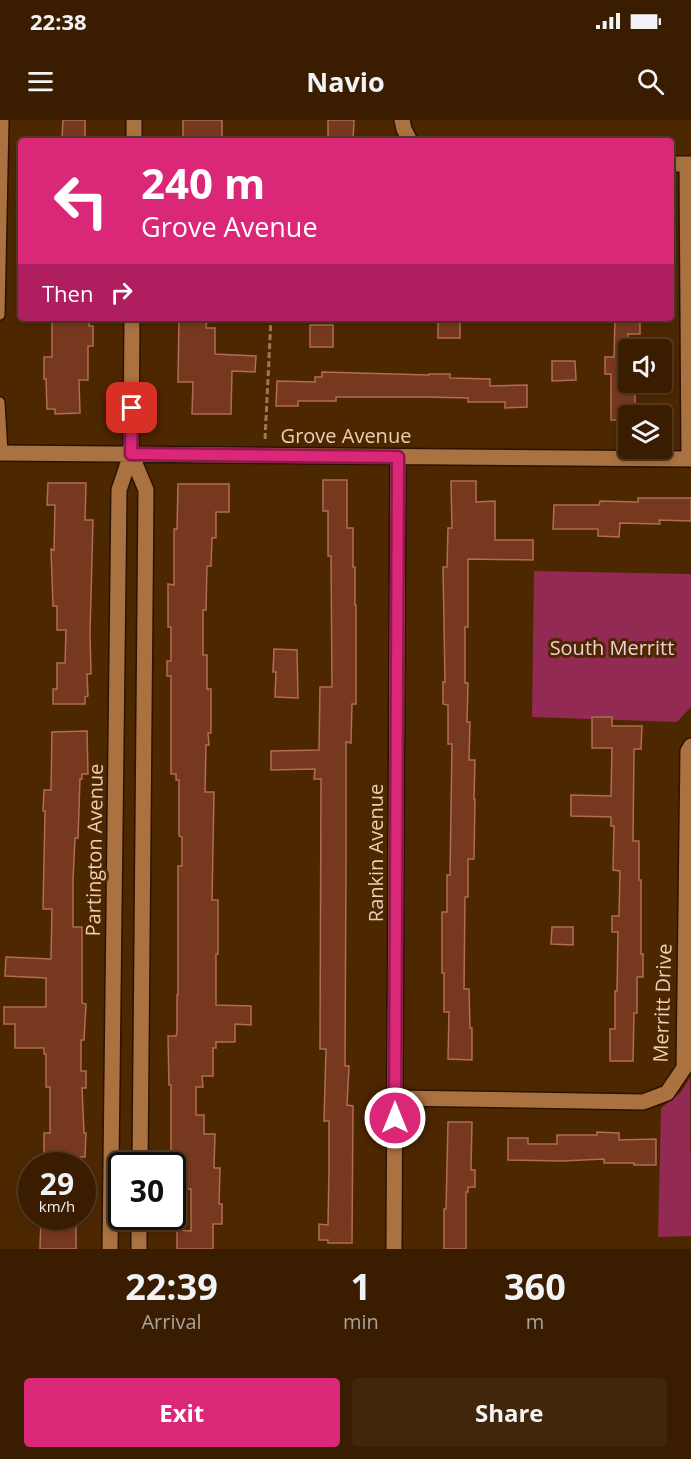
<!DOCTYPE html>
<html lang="en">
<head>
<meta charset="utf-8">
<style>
  :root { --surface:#3a1d00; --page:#41260a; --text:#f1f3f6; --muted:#aba299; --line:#543b22; --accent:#db2777 }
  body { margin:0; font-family:"Open Sans",sans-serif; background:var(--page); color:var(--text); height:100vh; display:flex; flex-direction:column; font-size:22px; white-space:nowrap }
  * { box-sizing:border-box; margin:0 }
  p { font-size:20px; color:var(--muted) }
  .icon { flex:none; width:33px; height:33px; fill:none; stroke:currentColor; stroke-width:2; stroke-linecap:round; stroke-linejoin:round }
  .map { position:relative; height:1129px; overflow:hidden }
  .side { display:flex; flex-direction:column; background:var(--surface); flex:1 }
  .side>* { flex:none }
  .hud { position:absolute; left:18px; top:18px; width:656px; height:183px; border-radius:6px; box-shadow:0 3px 9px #0003,0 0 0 2px var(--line); background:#db2777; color:#fff; overflow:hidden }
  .fabs { position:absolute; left:618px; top:219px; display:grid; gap:12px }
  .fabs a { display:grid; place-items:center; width:54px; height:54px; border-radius:6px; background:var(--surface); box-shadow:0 3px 9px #0003,0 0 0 2px var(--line); font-size:30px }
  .speed { position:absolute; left:18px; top:1032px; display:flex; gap:12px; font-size:30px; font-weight:700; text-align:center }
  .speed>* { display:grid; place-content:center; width:78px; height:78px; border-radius:50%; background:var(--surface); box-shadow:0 3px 9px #0003,0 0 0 2px var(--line); line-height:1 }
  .speed small { font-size:15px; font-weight:400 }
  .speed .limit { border:3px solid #111; border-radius:9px; background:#fff; color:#111 }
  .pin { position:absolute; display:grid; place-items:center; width:51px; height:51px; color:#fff; margin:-26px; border-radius:12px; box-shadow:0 3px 9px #0006 }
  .me { position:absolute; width:66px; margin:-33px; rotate:0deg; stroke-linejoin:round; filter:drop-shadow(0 0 4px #0008) }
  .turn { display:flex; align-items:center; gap:21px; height:126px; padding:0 24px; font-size:27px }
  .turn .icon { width:78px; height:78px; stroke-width:2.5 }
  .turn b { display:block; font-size:42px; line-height:51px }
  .then { display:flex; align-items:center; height:57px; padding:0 24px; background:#0003; gap:12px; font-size:22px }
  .eta { display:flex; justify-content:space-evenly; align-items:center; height:102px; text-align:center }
  .eta b { font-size:36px; font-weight:700; line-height:42px }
  .cta { display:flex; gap:12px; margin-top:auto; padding:12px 24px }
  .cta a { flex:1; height:69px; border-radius:6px; background:var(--accent); color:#fff; font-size:24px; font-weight:700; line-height:69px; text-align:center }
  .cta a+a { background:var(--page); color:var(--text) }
  .status { display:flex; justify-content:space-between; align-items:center; height:42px; padding:0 30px; background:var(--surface); direction:ltr }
  .status svg { height:16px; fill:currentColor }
  header { display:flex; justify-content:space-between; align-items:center; height:78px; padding:0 24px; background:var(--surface); font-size:27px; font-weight:700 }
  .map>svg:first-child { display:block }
</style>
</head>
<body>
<div class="status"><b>22:38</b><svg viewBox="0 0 49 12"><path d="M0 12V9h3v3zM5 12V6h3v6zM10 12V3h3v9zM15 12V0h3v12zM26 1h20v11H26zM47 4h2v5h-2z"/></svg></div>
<header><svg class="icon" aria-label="menu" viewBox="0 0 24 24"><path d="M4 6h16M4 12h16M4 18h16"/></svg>Navio<svg class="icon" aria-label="search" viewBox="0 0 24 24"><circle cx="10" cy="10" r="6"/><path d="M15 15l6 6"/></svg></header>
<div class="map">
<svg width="691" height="1129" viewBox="0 0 691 1129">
  <rect width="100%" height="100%" fill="#4d2700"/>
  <path fill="#932a53" d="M294,198H424V202Z
    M534,451L691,454V587L677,602L532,597Z
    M690,958L691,1116L658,1117L661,988L680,973Z"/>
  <path fill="#773820" stroke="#b16c53" stroke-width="1.5" d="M63,0H85V17H62Z
    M183,0H222V21H183Z
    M328,0H354L353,21H328Z
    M179,198H207L206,208H215V234L256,236L255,252L232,251L231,294H192L193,262H178Z
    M438,198H460V218H438Z
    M615,198H640V214H628V271H635V296H628V300H611V254H605V237H614Z
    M52,202H89V206H93V226H88V260H79L80,293L55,294V289H47L46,259H44V237H52Z
    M310,205H333V227H310Z
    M552,241H575L576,260L552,261Z
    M322,252L429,255V254H450V258L490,259V266L527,265V287L505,288V282H468V278L428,277H336V281H298V286H276L277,261L315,262V257H322Z
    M323,360H347V408H353V447H355V485H356V584H352L351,623L346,622V743L345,946H349L347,985L353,986L352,1123H328V1120H319V1104L328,1105L329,1050V1001H324L326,929H320L321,659H314L315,649L271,650V631L319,630L320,567H332L331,436H328V391H323Z
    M451,361H476V382L495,381V420H533V440L468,439V507H465V563H468L467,602H470L469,640H475L474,679H475L474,739H468V777H465L464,869H469L470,908H472V940L448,939L449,892H444V853H442V792H447V755H450L452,624H448V585L443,584V562H445L443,447H447L448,408H452Z
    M48,363H86L85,400H93L90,513L91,554H87L88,576L85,577V584H53V569H57V543H65L66,510H57V486H53L51,429L54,430L55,385H47Z
    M178,364H229V392H216V418H212L211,446H207L206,490H203V535H207V569H211V613H208L209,625H206L205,672H214L212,780H218V834H216V885L251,886V905L235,904V922H216V928H213V956H202L203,967H196V995H204V1014H215L214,1048H220L219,1084H222V1104H213V1129H177V1110L191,1111V1069H183V1037H171V965H169L168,916H176L177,913V875H178V746H182V717L179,716V660H176V654H171V556H167V541H171V507H168V464L174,465V409H177Z
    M638,378H691V401L659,400L660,404L620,403L619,417L598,416V409H553L554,385H599L600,381L638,382Z
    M274,529L297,530L298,578L275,577L276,552H273Z
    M592,597H612V606H642L641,629H634L633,721H639V760H641V834H643V857H637V893H634L633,941H610V909H615V871H617L618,812H612V796H619L620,751L613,750L614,706H611V697L571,696V675L611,676L612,628H592Z
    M87,611L88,654H82V659H80L78,718H75L73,760V807H82V883L86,884L84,920H81V951H86V968H82L84,1013H86L85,1037H44V1013H50V967H46V934H44V928H15V904H4V887H46V858L5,856L6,837L51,839L52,789H43L45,691H43L44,670H51L52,612Z
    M552,807H573V825L551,824Z
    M448,1002H472L471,1050H475V1067H468V1072H466V1129H444V1089H446Z
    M597,1012L619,1013V1020L656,1019V1045H634V1043H604V1039L562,1041L508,1040V1018H528V1024H557V1015H597Z
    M41,1096H76V1129H40Z"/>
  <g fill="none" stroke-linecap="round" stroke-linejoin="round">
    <g stroke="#2c1200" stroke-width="12">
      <path id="lane" d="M0,195L4,0
        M0,282L3,333"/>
    </g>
    <g stroke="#2c1200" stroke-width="18">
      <path id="street" d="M402,0L404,9L410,21
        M134,21V0
        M670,44H691
        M687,44L689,339
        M0,333L691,339
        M131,334L146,370L140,1046
        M395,978L643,982L667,973L684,948L688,631L691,626
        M110,1129L119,370L131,334L132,198
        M139,1129V1096
        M394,1129L398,337"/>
    </g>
    <path stroke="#9b7958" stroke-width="3" stroke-dasharray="6 3" stroke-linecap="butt" d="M265,319L271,198"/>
    <use href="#lane" stroke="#a97240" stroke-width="9"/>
    <use href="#street" stroke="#a97240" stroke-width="15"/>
  </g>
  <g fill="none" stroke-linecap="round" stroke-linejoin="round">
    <g stroke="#8e194d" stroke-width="15">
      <path id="route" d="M132,288L131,334L398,337L395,998"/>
    </g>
    <use href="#route" stroke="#db2777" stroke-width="10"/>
  </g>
  <g text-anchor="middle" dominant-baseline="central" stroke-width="6" stroke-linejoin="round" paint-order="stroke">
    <g font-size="20" fill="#eecfb6" stroke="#4d2700">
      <text x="346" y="315">Grove Avenue</text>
      <text transform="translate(94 730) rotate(-89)">Partington Avenue</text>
      <text transform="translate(375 733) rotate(-90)">Rankin Avenue</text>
      <text transform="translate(662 883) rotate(-88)">Merritt Drive</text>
    </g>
    <g font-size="20" fill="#f1cfd8" stroke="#4d2700">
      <text x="612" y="527">South Merritt</text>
    </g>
  </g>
</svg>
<div class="fabs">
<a><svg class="icon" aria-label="sound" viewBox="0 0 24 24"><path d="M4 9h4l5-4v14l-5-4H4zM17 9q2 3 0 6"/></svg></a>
<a><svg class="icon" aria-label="layers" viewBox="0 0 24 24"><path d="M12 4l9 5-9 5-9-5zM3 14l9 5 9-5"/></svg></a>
</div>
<div class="speed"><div>29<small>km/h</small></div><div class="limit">30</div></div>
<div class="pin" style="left:132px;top:288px;background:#d93025"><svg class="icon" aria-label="arrive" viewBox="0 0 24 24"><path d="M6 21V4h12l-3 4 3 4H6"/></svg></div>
<svg class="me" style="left:395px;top:998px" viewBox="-20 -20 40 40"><circle r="17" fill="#db2777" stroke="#fff" stroke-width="3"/><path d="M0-11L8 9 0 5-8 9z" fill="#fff"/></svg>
<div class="hud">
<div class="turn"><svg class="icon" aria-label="left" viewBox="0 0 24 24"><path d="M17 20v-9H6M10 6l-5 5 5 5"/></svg><div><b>240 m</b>Grove Avenue</div></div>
<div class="then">Then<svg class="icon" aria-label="right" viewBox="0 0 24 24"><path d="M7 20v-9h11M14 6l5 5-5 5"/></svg></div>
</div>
</div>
<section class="side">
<div class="eta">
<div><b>22:39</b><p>Arrival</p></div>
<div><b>1</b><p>min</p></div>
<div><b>360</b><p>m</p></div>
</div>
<div class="cta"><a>Exit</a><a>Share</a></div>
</section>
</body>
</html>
